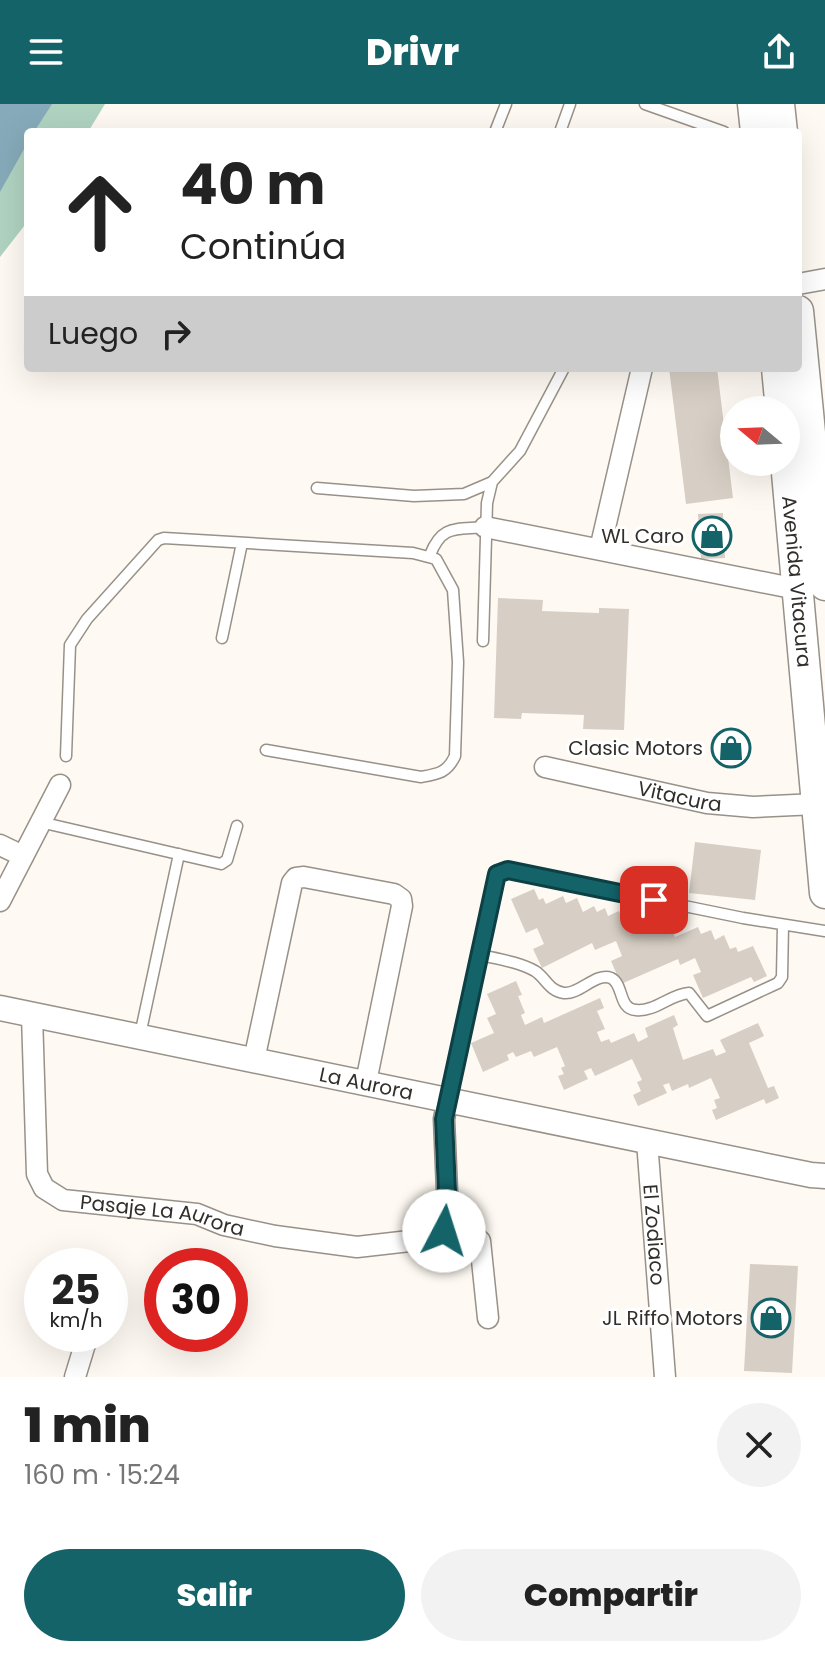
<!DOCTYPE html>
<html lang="es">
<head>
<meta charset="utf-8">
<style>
  :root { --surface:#fff; --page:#f2f2f2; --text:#222; --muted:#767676; --accent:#136369 }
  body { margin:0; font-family:Poppins,sans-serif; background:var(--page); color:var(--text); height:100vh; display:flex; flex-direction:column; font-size:30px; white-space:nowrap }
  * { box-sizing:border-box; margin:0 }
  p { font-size:26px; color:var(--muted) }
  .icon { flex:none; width:44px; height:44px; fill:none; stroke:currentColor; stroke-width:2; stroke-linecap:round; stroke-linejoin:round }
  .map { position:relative; height:1273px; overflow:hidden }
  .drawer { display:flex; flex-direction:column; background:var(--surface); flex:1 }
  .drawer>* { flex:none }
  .top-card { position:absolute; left:24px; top:24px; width:778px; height:244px; border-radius:8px; box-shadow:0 8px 32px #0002; background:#fff; color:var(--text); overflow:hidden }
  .needle { width:52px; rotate:289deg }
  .fabs { position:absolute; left:720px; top:292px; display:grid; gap:16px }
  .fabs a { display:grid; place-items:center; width:80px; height:80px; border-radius:50%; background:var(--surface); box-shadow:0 8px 32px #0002; font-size:40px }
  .speed { position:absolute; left:24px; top:1144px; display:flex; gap:16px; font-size:40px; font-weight:700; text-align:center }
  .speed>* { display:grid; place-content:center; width:104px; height:104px; border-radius:50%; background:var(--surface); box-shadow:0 8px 32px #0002; line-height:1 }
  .speed small { font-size:20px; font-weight:400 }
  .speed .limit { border:12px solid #d22; background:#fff; color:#111 }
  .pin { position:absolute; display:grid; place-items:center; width:68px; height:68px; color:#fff; margin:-34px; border-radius:16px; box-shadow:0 4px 12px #0006 }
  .me { position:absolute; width:88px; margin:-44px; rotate:5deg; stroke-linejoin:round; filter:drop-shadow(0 0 6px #0008) }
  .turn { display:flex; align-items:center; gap:28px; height:168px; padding:0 24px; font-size:36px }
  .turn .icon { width:104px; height:104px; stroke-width:2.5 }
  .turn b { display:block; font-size:56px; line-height:68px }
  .then { display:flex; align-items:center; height:76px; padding:0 24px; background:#0003; gap:16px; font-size:30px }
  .round { display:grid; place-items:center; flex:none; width:84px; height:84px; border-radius:42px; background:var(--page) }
  .summary { display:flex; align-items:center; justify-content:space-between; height:136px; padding:0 24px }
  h1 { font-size:48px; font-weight:800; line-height:60px }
  .button { display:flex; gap:16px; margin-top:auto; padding:16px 24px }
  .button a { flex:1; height:92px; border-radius:48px; background:var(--accent); color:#fff; font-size:32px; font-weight:800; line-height:92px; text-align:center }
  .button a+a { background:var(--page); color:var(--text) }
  header { display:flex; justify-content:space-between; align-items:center; height:104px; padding:0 24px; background:var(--accent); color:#fff; font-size:36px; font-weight:800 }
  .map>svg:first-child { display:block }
</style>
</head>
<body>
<header><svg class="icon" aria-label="menu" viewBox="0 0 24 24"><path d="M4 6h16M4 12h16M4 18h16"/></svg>Drivr<svg class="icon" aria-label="share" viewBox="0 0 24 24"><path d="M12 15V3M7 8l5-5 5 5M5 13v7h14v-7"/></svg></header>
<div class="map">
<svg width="825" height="1273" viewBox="0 0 825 1273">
  <rect width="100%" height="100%" fill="#fef9f2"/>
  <path fill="#b0d3c1" d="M0,0H105L88,28H28V117L0,153Z"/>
  <path fill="#86aab9" d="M0,0H52L34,28H28V38L0,88Z"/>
  <path fill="#d7cfc5" d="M669,264H717L733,394L686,400Z
    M723,409L725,454L701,455L698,410Z
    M498,494L543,496L542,507L599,509V504L629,505L624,626L583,625L584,611L522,609L521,615L494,614Z
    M742,628L745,658L720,661L717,631Z
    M695,738L761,746L755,796L689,789Z
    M534,785L539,796L543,794L546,800L563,792L566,799L577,794L583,808L594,802L597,808L605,804L608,812L619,807L622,815L638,807L643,817L655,811L661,824L669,820L675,833L698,823L701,830L711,826L715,836L724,831L730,845L736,843L738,848L753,842L767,872L754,878L751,873L703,894L693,871L701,868L695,854L680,861L678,855L621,880L611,857L622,852L616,837L595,846L592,839L542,864L533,845L544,840L537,824L526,829L511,795Z
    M516,877L522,891L518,892L525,909L521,911L525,921L542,913L544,919L600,894L604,904L597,907L605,925L597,928L601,938L609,935L611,939L634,929L638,938L648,933L645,924L674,911L678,921L673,924L683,956L713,945L716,952L726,948L720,936L758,919L764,932L749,939L768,984L774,982L779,994L766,1000L764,995L716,1016L712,1006L717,1004L714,996L720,994L711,974L689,984L688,980L672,987L669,979L663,981L667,989L638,1002L633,991L641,987L637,978L642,976L632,955L595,972L591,964L584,967L588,975L564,986L558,972L564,970L561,964L565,962L557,943L534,953L531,947L516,953L513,948L507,951L509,956L483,968L471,939L494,929L487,914L496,910L487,890Z
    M750,1160L798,1162L792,1269L744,1267Z"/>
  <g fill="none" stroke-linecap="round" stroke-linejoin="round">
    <g stroke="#989187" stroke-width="13">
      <path id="service" d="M645,0L724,28
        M495,28L506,0
        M560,28L570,0
        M317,384L414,392L464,390L492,378L520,347L564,264
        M430,451C442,420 456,426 485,423
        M222,534L242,439
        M483,537L487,399L492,378
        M66,652L70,541L87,515L158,436L164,434L413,449L436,455L453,486L458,558L455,652C447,669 438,670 421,673L266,646
        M40,718L221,760L227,756L237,722
        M480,851C498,855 519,858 535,867C546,874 549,887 564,889C579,891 596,868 611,874C624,880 618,905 636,906C655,908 671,890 689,889L707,912L778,879L782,873L783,821
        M140,931L179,750
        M448,995L497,770L508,766L743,814L825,827"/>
    </g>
    <g stroke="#989187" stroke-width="23">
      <g id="minor">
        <path d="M798,180L825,175"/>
        <path d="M485,423L797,485"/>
        <path d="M600,445L642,264"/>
        <path id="s1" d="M545,663L707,699L753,703L817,700"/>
        <path d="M0,741L23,752"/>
        <path d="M0,797L60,681"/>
        <path id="s2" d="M32,911L37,1070L44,1084L63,1096L197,1110L224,1121L275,1132L357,1143L436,1134L444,1127L448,1111L444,1015L448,995"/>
        <path d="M254,956L292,779L296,774L304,773L394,790L401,795L402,802L366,978"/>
        <path id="s3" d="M647,1037L665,1273"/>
        <path d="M446,1118L468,1127L480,1137L488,1214"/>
        <path d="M75,1273L86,1237"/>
      </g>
    </g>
    <g stroke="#989187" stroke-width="27">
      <g id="tertiary">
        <path id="s4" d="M0,904L811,1071L825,1072"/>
      </g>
    </g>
    <g stroke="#989187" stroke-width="33">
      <g id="primary">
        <path d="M753,0L756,28"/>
        <path d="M779,0L782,28"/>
        <path d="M798,207L825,481"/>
        <path d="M777,264L781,306"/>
        <path id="s5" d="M786,358L825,789"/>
      </g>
    </g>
    <use href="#service" stroke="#fff" stroke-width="10"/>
    <use href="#minor" stroke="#fff" stroke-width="20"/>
    <use href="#tertiary" stroke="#fff" stroke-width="24"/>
    <use href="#primary" stroke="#fff" stroke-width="30"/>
  </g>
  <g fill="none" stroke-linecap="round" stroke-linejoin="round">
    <g stroke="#0c4044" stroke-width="20">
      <path id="route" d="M444,1127L448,1111L444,1015L497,770L508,766L654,796"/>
    </g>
    <use href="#route" stroke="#136369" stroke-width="14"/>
  </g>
  <defs>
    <g id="shop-ring" transform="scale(2)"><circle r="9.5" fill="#fff" stroke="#136369" stroke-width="1.5"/><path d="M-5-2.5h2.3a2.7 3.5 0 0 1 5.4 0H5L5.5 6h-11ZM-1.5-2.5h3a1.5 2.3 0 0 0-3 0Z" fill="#136369"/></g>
  </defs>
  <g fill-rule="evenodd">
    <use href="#shop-ring" x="712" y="432"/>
    <use href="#shop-ring" x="731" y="644"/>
    <use href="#shop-ring" x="771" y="1214"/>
  </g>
  <g text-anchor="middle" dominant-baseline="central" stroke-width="6" stroke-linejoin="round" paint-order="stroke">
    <g font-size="20" fill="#322f2b" stroke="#fff" text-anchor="end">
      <text x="684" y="432">WL Caro</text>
      <text x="703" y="644">Clasic Motors</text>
      <text x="743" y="1214">JL Riffo Motors</text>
    </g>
    <g font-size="20" fill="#322f2b" stroke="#fff">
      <text stroke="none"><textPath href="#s5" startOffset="120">Avenida Vitacura</textPath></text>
      <text stroke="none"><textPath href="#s1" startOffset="138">Vitacura</textPath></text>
      <text stroke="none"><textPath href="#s4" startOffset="374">La Aurora</textPath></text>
      <text stroke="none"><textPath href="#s2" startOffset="298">Pasaje La Aurora</textPath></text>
      <text stroke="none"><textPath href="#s3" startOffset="94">El Zodiaco</textPath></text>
    </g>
  </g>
</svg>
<div class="fabs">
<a><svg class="needle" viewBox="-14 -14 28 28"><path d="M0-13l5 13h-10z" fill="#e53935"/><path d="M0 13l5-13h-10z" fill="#767676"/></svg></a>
</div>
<div class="speed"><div>25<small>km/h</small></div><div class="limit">30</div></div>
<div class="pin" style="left:654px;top:796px;background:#d93025"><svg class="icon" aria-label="arrive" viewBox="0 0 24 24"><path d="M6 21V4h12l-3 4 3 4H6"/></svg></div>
<svg class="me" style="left:444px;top:1127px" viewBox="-20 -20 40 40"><circle r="19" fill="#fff"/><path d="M0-13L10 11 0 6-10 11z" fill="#136369"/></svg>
<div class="top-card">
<div class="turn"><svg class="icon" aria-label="ahead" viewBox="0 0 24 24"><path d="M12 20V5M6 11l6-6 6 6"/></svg><div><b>40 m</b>Continúa</div></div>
<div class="then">Luego<svg class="icon" aria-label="right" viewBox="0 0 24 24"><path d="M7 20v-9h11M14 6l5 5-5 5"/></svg></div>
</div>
</div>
<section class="drawer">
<div class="summary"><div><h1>1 min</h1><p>160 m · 15:24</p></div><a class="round"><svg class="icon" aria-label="close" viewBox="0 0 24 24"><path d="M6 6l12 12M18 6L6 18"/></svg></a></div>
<div class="button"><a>Salir</a><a>Compartir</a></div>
</section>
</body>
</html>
